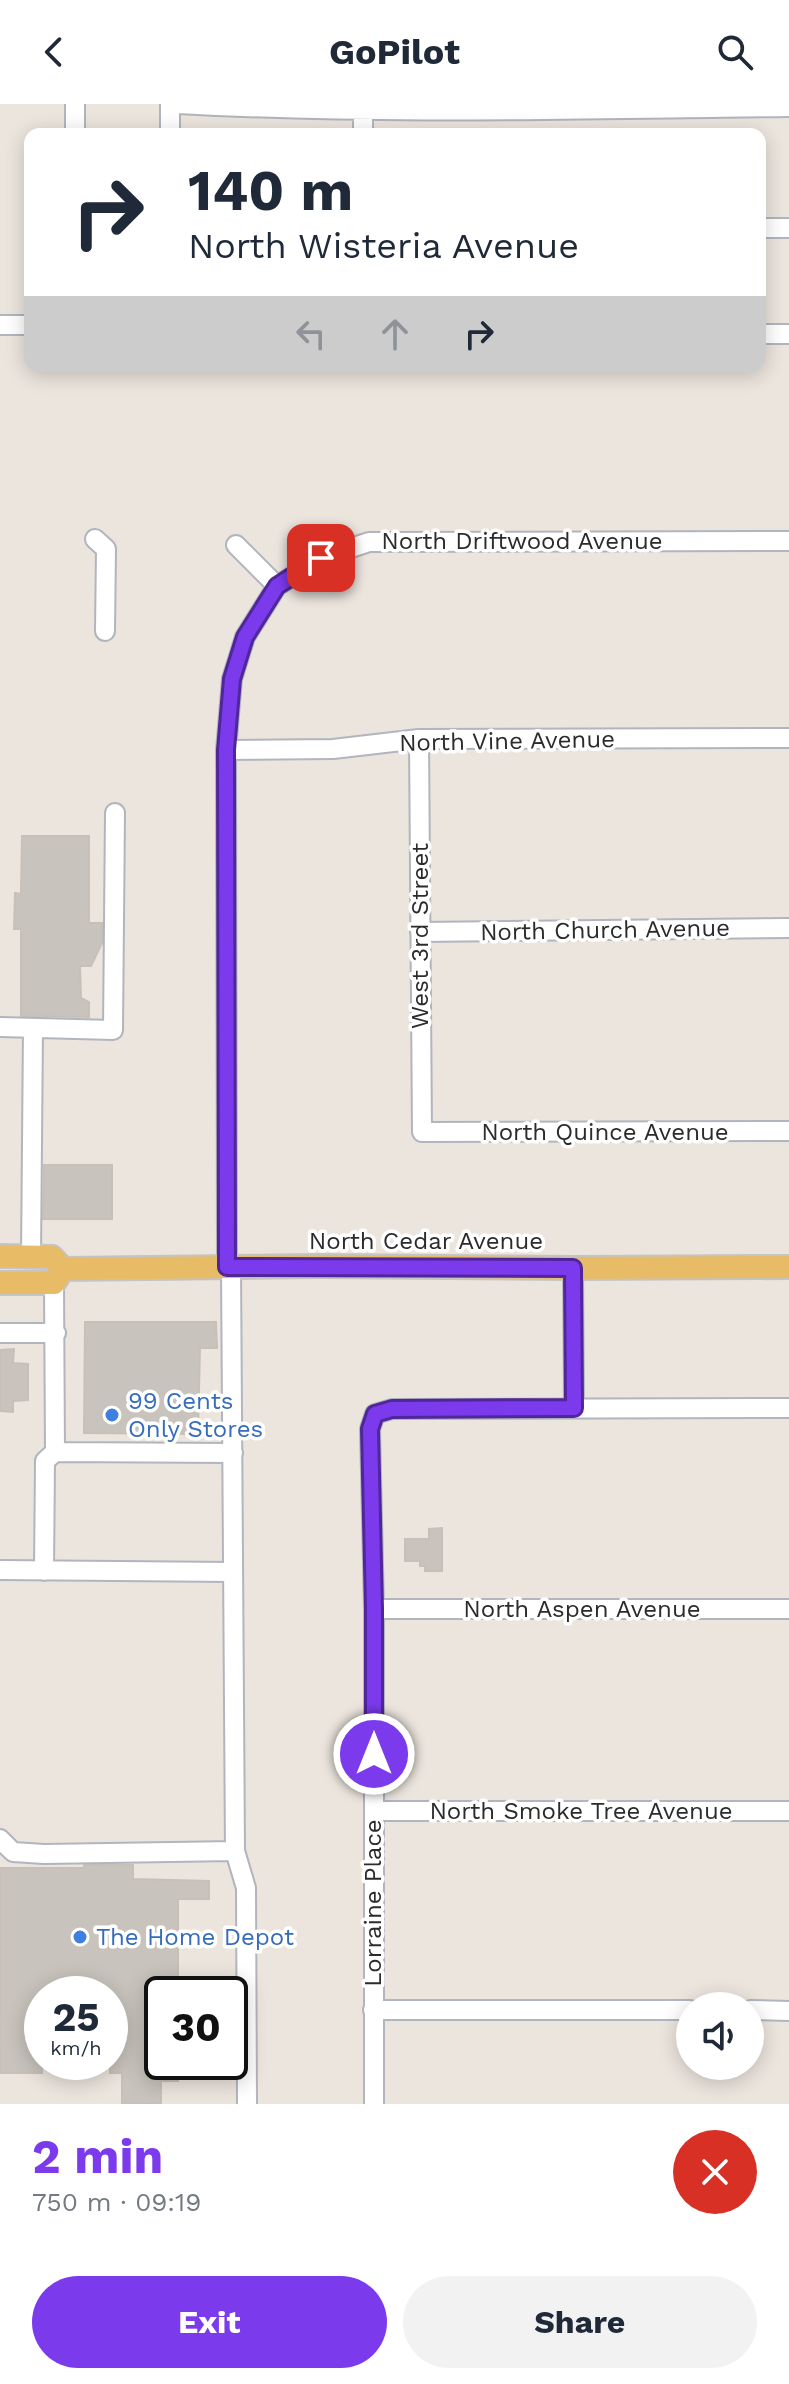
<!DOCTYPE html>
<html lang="en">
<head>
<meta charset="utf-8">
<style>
  :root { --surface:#fff; --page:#f2f2f3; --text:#1f2937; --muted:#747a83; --accent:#7c3aed }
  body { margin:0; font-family:"Work Sans",sans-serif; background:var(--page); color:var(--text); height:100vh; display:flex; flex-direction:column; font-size:30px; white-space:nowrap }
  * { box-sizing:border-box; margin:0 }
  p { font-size:26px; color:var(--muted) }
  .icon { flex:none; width:44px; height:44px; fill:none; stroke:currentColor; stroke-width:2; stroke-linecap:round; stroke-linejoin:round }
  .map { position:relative; height:2000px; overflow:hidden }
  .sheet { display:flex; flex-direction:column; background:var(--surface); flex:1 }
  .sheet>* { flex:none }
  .hud { position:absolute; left:24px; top:24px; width:742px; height:244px; border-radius:16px; box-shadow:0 4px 20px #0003; background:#fff; color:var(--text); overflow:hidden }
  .controls { position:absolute; left:676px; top:1888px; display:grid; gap:16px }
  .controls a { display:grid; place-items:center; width:88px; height:88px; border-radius:50%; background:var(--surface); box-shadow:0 4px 20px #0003; font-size:40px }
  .speed { position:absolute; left:24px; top:1872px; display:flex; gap:16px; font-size:40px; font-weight:700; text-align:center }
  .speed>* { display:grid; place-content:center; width:104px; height:104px; border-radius:50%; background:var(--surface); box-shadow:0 4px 20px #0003; line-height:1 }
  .speed small { font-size:20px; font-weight:400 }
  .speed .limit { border:4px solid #111; border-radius:12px; background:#fff; color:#111 }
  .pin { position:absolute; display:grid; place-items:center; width:68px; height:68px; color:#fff; margin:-34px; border-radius:16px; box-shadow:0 4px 12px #0006 }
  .me { position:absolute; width:88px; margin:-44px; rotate:0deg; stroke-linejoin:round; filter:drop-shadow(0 0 6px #0008) }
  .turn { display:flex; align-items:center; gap:28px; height:168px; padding:0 32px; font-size:36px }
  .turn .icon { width:104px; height:104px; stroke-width:2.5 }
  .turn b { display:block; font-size:56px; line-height:68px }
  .lanes { display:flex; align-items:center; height:76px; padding:0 32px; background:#0003; justify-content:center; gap:40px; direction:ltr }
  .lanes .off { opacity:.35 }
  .round { display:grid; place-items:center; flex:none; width:84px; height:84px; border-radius:42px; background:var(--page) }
  .overview { display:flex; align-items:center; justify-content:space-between; height:136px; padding:0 32px }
  h1 { font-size:48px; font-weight:700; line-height:60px; color:var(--accent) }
  .primary-button { display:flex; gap:16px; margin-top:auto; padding:16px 32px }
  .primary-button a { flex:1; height:92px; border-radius:48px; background:var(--accent); color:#fff; font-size:32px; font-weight:700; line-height:92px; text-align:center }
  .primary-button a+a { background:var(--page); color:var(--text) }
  header { display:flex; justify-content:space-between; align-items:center; height:104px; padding:0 32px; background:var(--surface); font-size:36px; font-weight:700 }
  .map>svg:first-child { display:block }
</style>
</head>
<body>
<header><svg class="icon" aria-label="back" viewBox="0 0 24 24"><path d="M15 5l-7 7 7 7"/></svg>GoPilot<svg class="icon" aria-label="search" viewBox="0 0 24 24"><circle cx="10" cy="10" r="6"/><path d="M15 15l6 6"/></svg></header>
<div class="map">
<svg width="789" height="2000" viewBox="0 0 789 2000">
  <rect width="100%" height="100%" fill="#ece5de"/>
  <path fill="#c8c3bc" stroke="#c7c0b8" stroke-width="2" d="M22,732H89V819H102V839L91,862H80L81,894L89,898V913L21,912V825H14L15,789L21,790Z
    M44,1061H112V1115H43Z
    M85,1218H216L217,1244H200L198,1330L84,1329Z
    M14,1245L13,1259L28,1260V1296L13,1297V1308L0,1307V1246Z
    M442,1424V1467H425V1462H420V1457H405V1435H429V1425Z
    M84,1761H133V1775L209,1777V1795H178V1890H162V1958H178V1977H161V2000H122V1969H110V1890H42V1969H0V1764H84Z"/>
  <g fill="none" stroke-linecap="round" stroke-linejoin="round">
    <g stroke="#b1b5be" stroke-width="22">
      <path id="minor" d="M75,0V30
        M178,0C381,11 585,5 789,3
        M170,30V0
        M363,30V7
        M760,124H789
        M0,221H30
        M760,230H789
        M95,435L106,445L105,527
        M236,441L277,482
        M419,635L422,1028L789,1027
        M226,646L333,645L419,635L789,634
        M420,828L789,824
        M0,923L113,926L115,709
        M31,1153L33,924
        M227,1163L226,646L232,575L245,533L277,482L321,454L369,438L789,437
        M231,1163L235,1747L246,1784L247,2000
        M573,1164L574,1304
        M54,1179L55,1348L233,1349
        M0,1229H56
        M0,1466L233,1468
        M44,1467L45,1357L55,1348
        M374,1505H789
        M374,1707H789
        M0,1735L13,1748L44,1750L235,1747
        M373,1906H690
        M750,1906L789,1907
        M374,2000V1505L370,1325L375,1310L392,1305L789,1304"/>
    </g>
    <g stroke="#c4c4c4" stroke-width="26">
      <path id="major" d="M0,1152L52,1153L63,1165L318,1162L573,1164L789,1163
        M0,1179H54L63,1165"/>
    </g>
    <use href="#minor" stroke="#fff" stroke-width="18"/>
    <use href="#major" stroke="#e8bc67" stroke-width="22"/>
  </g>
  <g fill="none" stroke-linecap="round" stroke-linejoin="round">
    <g stroke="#51269a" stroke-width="20">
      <path id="route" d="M321,454L277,482L245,533L232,575L226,646L227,1163L573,1164L574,1304L392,1305L375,1310L370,1325L374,1505V1650"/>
    </g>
    <use href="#route" stroke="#7c3aed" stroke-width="14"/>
  </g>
  <g fill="#3f7fe0" stroke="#fff" stroke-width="3">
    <circle cx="112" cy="1311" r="8"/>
    <circle cx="80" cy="1833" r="8"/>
  </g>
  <g text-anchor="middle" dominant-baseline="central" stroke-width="7" stroke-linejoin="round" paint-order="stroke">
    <g font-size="24" fill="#2b2b2b" stroke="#fff">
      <text x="522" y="437">North Driftwood Avenue</text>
      <text transform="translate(507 637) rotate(-1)">North Vine Avenue</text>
      <text transform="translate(605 826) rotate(-1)">North Church Avenue</text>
      <text transform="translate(420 832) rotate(-90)">West 3rd Street</text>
      <text x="605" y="1028">North Quince Avenue</text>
      <text x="426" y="1137">North Cedar Avenue</text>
      <text x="582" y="1505">North Aspen Avenue</text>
      <text x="581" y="1707">North Smoke Tree Avenue</text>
      <text transform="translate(373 1799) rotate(-90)">Lorraine Place</text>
    </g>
    <g font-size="24" fill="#366cbe" stroke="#fff" text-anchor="start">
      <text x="128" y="1297">99 Cents<tspan x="128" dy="28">Only Stores</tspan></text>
      <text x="96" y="1833">The Home Depot</text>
    </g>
  </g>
</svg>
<div class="controls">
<a><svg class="icon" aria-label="sound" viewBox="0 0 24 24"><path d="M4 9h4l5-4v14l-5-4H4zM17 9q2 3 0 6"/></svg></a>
</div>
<div class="speed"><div>25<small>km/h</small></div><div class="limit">30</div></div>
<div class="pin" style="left:321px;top:454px;background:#d93025"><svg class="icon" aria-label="arrive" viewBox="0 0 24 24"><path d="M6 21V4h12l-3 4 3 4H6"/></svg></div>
<svg class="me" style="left:374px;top:1650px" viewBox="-20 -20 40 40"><circle r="17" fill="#7c3aed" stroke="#fff" stroke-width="3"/><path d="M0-11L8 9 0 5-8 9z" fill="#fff"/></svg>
<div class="hud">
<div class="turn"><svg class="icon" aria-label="right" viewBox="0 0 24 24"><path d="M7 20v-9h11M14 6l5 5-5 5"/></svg><div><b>140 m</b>North Wisteria Avenue</div></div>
<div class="lanes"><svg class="icon off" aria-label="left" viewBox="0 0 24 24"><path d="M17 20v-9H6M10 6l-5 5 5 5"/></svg><svg class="icon off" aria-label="ahead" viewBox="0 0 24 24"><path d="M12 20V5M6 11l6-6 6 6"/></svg><svg class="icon" aria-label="right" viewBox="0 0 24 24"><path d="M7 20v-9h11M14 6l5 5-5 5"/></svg></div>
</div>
</div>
<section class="sheet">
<div class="overview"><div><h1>2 min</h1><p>750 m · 09:19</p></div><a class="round" style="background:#d93025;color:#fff"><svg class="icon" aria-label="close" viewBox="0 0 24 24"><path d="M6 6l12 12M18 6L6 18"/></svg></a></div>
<div class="primary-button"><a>Exit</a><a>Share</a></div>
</section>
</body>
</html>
